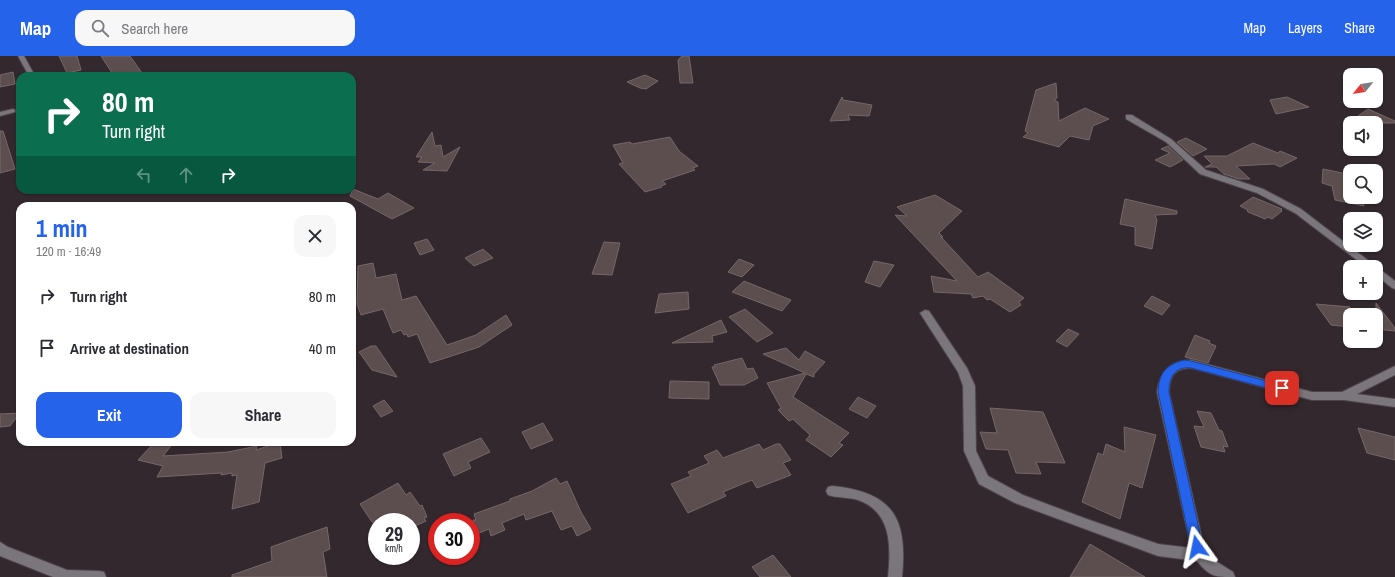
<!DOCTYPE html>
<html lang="en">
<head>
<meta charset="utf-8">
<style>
  :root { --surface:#fff; --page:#f7f7f7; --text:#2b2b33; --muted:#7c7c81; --accent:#2563eb }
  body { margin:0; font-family:"Archivo Narrow",sans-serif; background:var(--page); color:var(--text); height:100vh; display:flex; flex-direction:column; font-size:15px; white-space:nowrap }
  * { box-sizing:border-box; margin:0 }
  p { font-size:13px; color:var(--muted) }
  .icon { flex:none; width:22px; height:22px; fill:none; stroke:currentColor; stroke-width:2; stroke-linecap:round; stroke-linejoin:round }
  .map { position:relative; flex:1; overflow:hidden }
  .side { position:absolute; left:16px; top:146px; width:340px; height:244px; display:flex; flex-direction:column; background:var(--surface); border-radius:12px; box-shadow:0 1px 3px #0004 }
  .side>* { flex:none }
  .top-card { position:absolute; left:16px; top:16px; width:340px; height:122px; border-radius:12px; box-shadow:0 1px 3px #0004; background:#0b6e4f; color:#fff; overflow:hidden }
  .needle { width:26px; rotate:240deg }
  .fabs { position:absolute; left:1343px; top:12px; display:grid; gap:8px }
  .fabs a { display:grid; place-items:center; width:40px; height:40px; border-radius:8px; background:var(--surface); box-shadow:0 1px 3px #0004; font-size:20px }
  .speed { position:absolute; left:368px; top:457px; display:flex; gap:8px; font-size:20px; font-weight:700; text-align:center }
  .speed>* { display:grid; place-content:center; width:52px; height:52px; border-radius:50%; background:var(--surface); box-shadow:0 1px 3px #0004; line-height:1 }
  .speed small { font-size:10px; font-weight:400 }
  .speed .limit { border:6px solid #d22; background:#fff; color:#111 }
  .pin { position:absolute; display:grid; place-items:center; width:34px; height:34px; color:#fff; margin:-17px; border-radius:8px; box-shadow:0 2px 6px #0006 }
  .me { position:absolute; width:44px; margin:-22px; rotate:348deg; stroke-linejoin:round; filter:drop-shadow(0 0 3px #0008) }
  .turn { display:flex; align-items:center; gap:14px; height:84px; padding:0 20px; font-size:18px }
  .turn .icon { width:52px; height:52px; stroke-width:2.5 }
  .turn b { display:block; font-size:28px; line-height:34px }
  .lanes { display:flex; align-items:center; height:38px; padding:0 20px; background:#0003; justify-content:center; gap:20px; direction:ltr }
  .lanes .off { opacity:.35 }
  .round { display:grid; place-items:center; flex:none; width:42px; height:42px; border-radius:12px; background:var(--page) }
  .overview { display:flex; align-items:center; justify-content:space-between; height:68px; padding:0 20px }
  h1 { font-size:24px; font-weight:800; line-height:30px; color:var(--accent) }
  .action { display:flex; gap:8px; margin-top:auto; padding:8px 20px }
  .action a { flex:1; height:46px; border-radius:12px; background:var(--accent); color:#fff; font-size:16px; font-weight:800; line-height:46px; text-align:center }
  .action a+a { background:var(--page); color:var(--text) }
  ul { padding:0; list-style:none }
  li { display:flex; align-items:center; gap:12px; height:52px; padding:0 20px }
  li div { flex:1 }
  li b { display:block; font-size:15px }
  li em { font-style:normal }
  header { display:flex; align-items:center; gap:24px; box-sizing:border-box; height:56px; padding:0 20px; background:var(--accent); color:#fff }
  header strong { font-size:19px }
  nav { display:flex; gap:22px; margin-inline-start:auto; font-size:14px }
  .search { width:280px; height:36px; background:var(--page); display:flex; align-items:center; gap:10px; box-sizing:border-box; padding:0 14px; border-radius:12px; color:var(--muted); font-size:15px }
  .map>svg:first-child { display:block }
</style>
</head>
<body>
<header>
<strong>Map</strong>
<div class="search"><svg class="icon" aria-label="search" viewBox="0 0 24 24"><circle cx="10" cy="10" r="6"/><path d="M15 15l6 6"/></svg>Search here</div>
<nav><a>Map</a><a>Layers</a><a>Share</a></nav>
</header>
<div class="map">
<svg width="1395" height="521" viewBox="0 0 1395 521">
  <rect width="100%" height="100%" fill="#33282e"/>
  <path fill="#5c4e4f" stroke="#766768" d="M59,0H77L81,14L67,17Z
    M101,0H130L142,17L132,20H114Z
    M682,0H689L693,27H680L678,4Z
    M13,16L15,28L0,31V19Z
    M645,19L658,25L646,33L640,32L627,26Z
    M1056,27L1057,42L1054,44L1058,46L1059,65L1085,52L1109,63L1093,70L1089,84L1070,80L1059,91L1023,81L1028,77L1025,75L1036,34Z
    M842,41L843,44L872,49L869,60L848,59L850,64L830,65Z
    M1287,41L1309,51L1276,58L1270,44Z
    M1368,53L1395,65V67H1348Z
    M0,75H3L15,113L0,117Z
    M432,76L435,90L441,89L443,101L460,91L447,115L423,114L435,107L418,106L422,101H416Z
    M670,81L679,95L698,110L693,112L695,114L662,125L666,128L661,130L662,131L645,136L619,108L623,107L613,89L630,86L632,88Z
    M1186,82L1207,93L1193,100L1177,86Z
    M1253,87L1278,97L1280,95L1297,102L1280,111L1274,108L1236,110L1250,123H1239L1224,118L1216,111H1205L1212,108L1204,100H1227Z
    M1168,90L1183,104L1170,111L1155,104L1170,97L1161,93Z
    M1323,113L1347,118L1350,122V141H1362L1364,150L1335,144L1332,130L1322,127Z
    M353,133L378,143L388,137L414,152L392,163L350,140Z
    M935,139L962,155L939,177L943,181H941L978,221L988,216L1024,242L1019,246L1021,249L1010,256L990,243L987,244L983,240L973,242L971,238L934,236L931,220L957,225L895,159L907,160L897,151Z
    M1253,141L1282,153L1281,154L1282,155L1272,163L1268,161L1265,163L1248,156L1247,155L1248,154L1240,150Z
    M1125,143L1177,155V158L1155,159L1157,164L1152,193L1135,189V171L1120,168Z
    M427,183L434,194L420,199L414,187Z
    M604,186L620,187L612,219L592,218Z
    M483,193L493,202L474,210L465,202Z
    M739,203L754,209L742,221L728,216Z
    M874,205L894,209L880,231L865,226Z
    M373,207L376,222L396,218L402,244L416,240L447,289L476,279L506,259L512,269L479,291L430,307L417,278L408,281L407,278L404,279L401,274L393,277L383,253L361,259L357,248L358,210Z
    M744,225L791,244L782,255L732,236Z
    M688,236L689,253L655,257L659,238Z
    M1152,240L1170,249L1162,259L1144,250Z
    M1376,247L1395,272V275L1376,273Z
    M1316,248L1350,251V271L1331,269Z
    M745,253L773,277L757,286L729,261Z
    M721,264L727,276L712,280L713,286L672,287Z
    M1068,273L1079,278L1067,291L1056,285Z
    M1195,279L1210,285L1209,287L1216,290L1208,307L1185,301Z
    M371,290H376L397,321L372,314L359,296Z
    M786,292L799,304L805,295L825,306L814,318V321L806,318L793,341L849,377L839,387L843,389L831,401L806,384L810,379L793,363L789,365L778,354L781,352L767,327L805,317L763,298Z
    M742,302L747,313L753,312L758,322L744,329H720L712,311H715L714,309Z
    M670,325L709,326V343L669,342Z
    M858,341L876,350L867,362L849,353Z
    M384,344L393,355L381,361L373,350Z
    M990,352L1043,356L1065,407L1036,406L1041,418L1016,417L1008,394L986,393L980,376L997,377Z
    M1197,355L1211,357L1219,374L1222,375L1228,391L1223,390L1225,396L1201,391L1194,370L1204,371Z
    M20,357L10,370L0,371V358Z
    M543,367L553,384L531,393L522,376Z
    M1124,371L1156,379L1142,432L1129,427L1120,463L1082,446L1098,397L1103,399L1106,388L1125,396Z
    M1358,372L1395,381V404L1367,397Z
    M481,382L490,396L468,406L471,412L454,420L443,398Z
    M155,386H174L163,400L228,396L257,390L256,394L280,386L282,402L265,407L259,446L232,453L237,419L232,420V417L221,419L222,417L157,421L163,410L138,404Z
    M759,388L763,394L776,388H780L791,404L783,407L791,419L757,432L752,424L723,436L726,440L688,457L671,428L691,420L688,416L709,407L704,400L717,394L723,402Z
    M556,422L560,428L567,425L581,456L591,473L577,480L572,470L561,474L552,455L526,464L524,458L502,467L505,474L491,480L489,473L477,478L473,464H476L474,458L510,445V443L532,435Z
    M398,427L406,439L410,436L420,450L422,449L427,461L424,462L426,465L411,472V466H372L360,448Z
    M327,471L330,493L323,496L327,521H232V519L272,505L271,491Z
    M1090,488L1145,521H1070Z
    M773,499L791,521H760L752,511Z"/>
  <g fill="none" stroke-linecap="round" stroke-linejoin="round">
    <g stroke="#4e444a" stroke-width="2">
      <path id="minor" d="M18,0H24L35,20H29Z
        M13,53L15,54V56L0,60V56Z
        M1126,59H1132L1171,83L1206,114L1263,133L1301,153L1395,225V233L1392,232L1376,219V211H1366L1295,157L1257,137L1200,118L1166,86L1126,63Z
        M925,254L929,255L967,312L975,330L976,395L988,420L1023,439L1084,462L1158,488L1191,492L1157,336C1160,315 1170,305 1191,304L1312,336H1342L1395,310V319L1357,338L1395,343V351L1344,344H1312L1191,312C1174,312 1170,320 1169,336L1204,491L1214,504L1233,516L1235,521C1215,521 1210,521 1197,505L1158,500L1015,447L979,428L964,395L963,330L958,316L920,257Z
        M832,430C893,436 908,462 902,521H888C891,491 892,456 858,444C848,441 837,442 828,439L826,435L828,431Z
        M0,486L8,491L67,514L99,515L104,516L106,521H53L0,500Z"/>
    </g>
    <use href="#minor" fill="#7a767b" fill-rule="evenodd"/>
  </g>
  <path fill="#2563eb" stroke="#184099" d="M1184,304L1191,305L1282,329L1286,330L1287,332L1286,335L1282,336L1191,312C1175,310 1169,321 1169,336L1203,491L1201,495L1197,496L1192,495L1191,491L1158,336C1159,317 1166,309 1184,304Z"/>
</svg>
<div class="fabs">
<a><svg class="needle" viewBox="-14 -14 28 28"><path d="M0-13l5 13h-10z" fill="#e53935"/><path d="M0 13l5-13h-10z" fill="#7c7c81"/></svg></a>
<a><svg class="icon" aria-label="sound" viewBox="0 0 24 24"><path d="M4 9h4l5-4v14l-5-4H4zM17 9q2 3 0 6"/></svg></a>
<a><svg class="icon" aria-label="search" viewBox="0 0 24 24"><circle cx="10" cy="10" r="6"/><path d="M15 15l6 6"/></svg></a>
<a><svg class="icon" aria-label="layers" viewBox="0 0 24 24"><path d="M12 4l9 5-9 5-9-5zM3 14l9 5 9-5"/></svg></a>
<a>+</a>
<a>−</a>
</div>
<div class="speed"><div>29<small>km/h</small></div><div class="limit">30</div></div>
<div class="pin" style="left:1282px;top:332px;background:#d93025"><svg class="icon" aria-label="arrive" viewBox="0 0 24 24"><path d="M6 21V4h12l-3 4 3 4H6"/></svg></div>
<svg class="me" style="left:1197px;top:491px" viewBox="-20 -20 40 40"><path d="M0-17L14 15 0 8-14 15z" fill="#2563eb" stroke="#fff" stroke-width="4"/></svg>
<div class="top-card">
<div class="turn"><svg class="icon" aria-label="right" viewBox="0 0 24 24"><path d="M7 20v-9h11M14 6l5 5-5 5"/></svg><div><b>80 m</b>Turn right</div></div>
<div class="lanes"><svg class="icon off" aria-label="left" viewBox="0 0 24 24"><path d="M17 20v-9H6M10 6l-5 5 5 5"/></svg><svg class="icon off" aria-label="ahead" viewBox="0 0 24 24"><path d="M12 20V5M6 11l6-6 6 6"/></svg><svg class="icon" aria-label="right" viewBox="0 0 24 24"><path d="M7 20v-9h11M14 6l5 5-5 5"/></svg></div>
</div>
<section class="side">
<div class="overview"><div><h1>1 min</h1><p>120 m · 16:49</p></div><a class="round"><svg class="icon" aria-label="close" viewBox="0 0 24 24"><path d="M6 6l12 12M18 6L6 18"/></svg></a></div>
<ul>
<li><svg class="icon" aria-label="right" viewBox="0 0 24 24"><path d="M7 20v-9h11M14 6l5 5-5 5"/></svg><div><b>Turn right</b></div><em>80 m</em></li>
<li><svg class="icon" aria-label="arrive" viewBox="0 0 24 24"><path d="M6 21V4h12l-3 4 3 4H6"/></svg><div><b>Arrive at destination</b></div><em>40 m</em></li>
</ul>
<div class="action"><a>Exit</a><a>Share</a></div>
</section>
</div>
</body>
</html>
